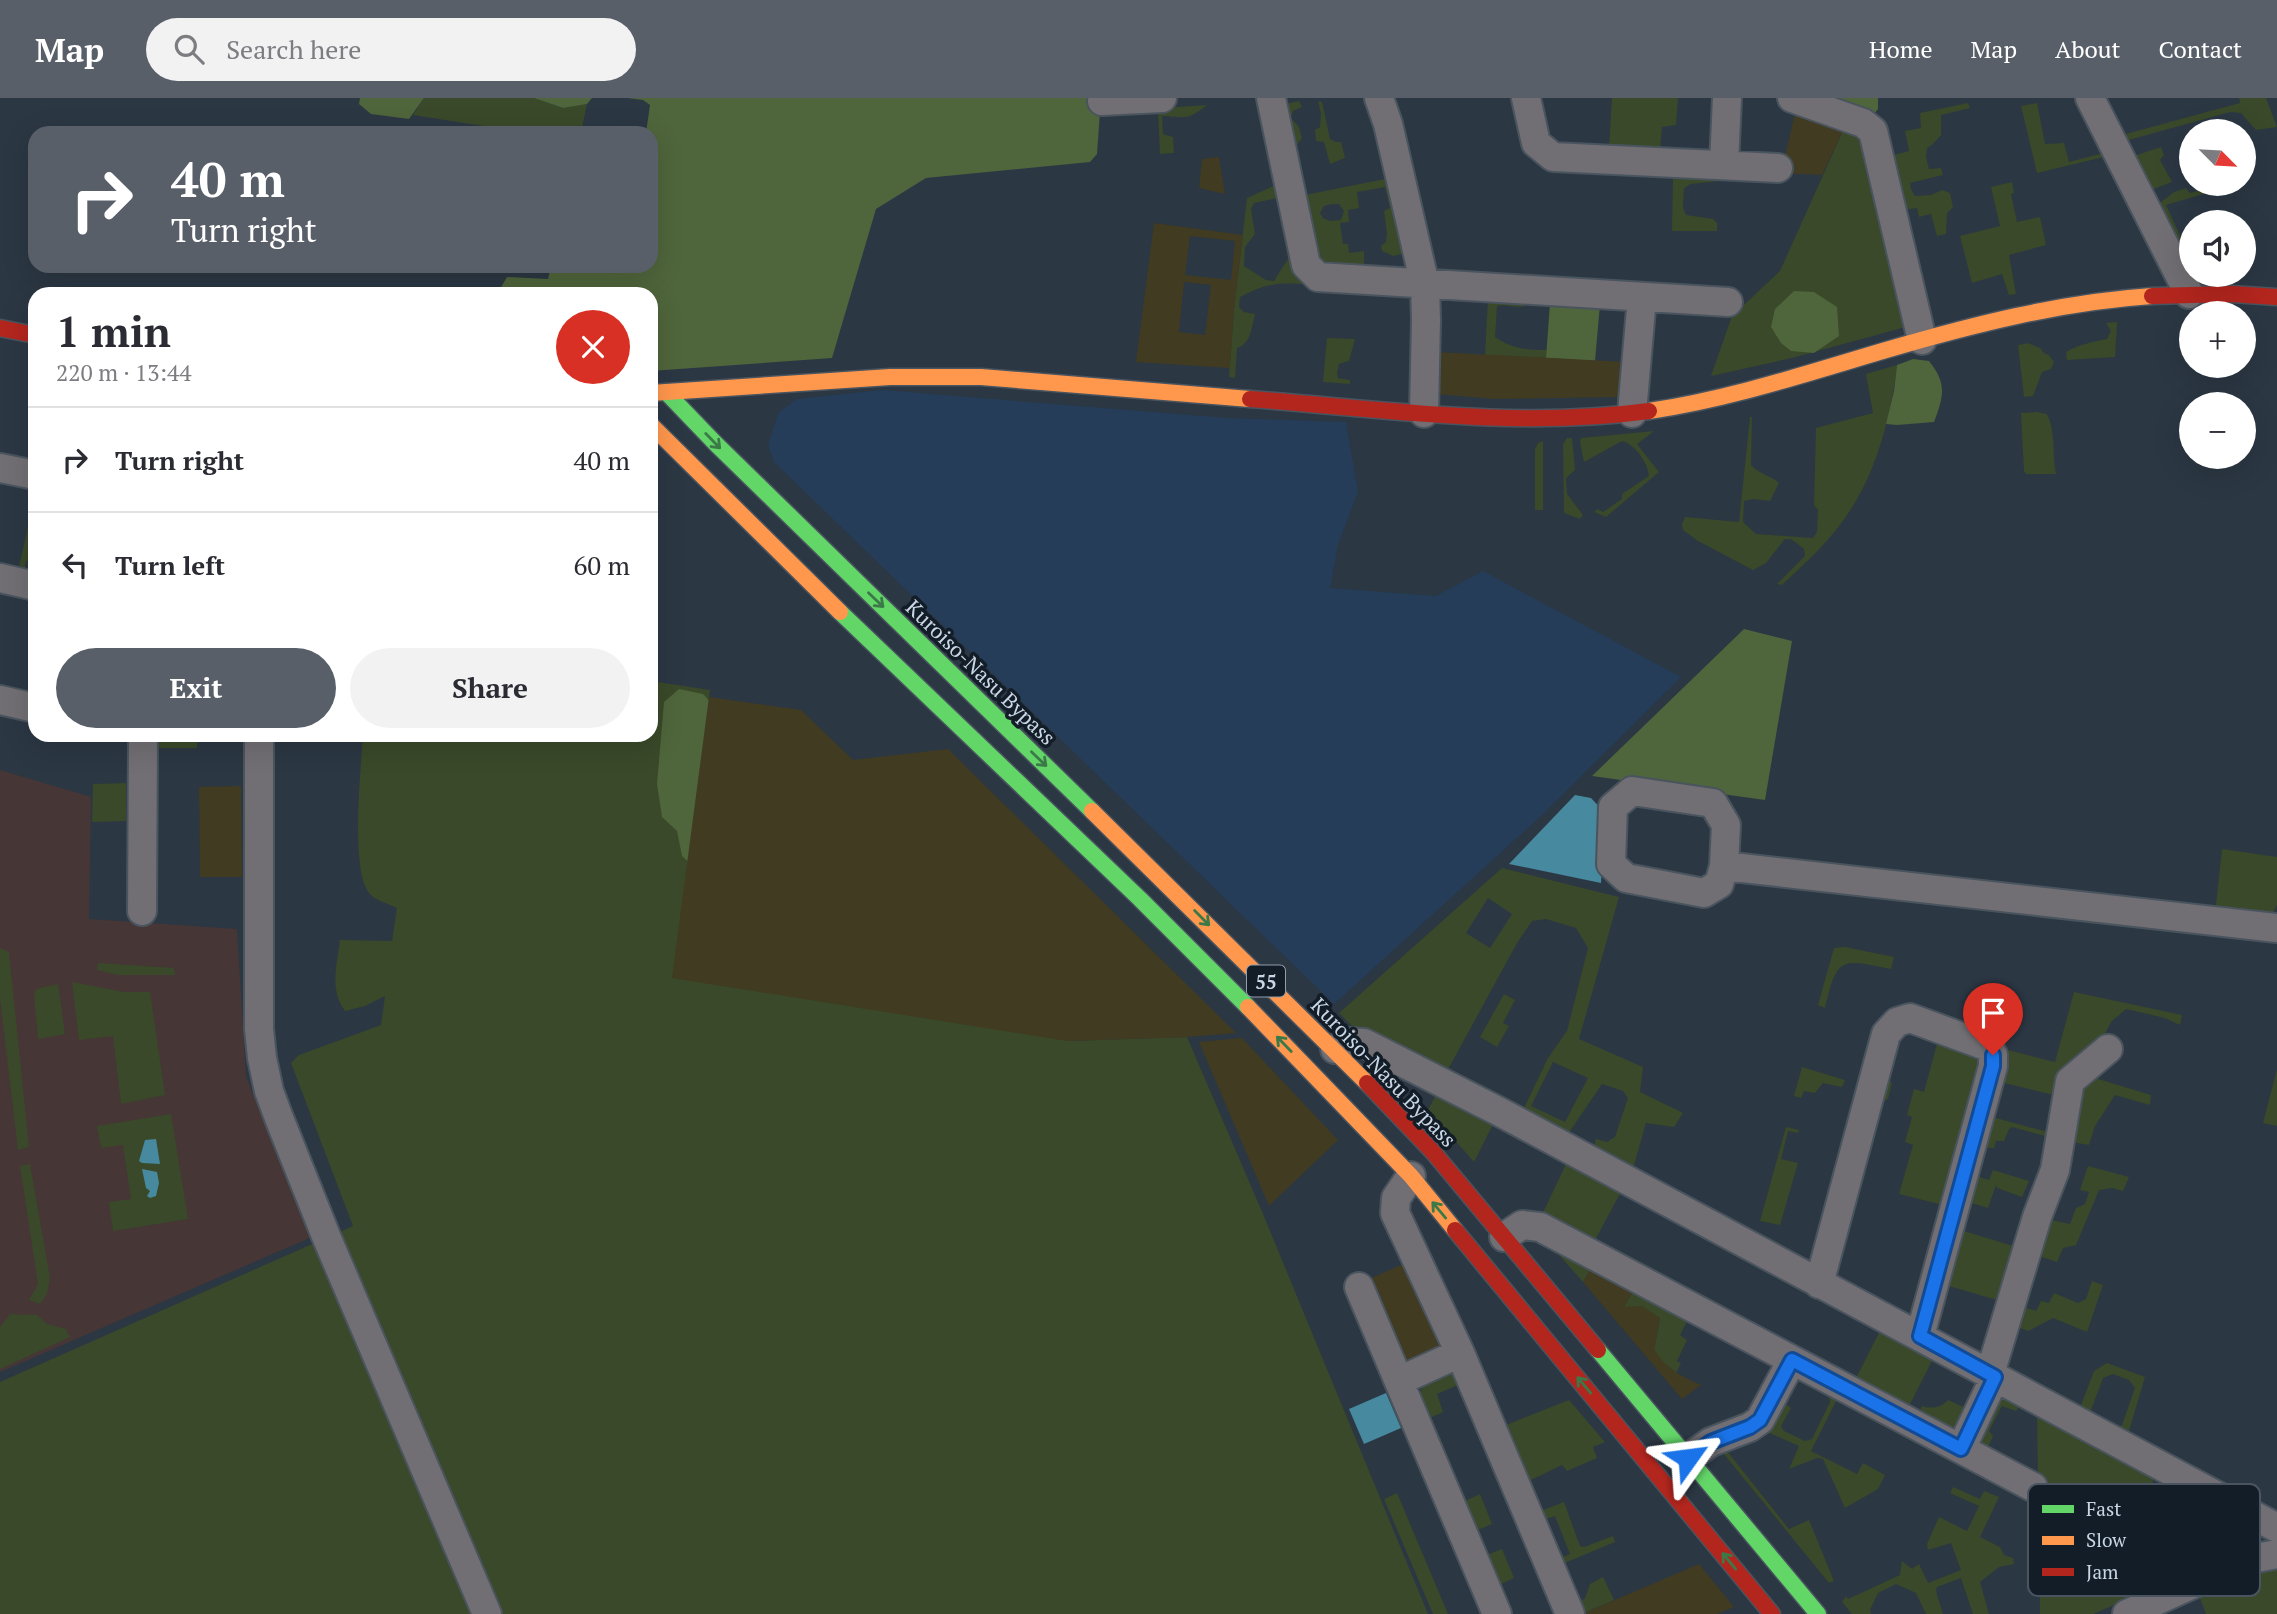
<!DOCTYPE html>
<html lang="en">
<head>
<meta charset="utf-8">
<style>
  :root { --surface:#fff; --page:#f2f2f3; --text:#2b2b33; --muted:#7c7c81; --line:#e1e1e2; --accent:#595f69 }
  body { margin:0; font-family:"PT Serif",serif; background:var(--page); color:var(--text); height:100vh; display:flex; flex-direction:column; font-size:26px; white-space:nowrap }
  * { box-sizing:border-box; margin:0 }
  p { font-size:23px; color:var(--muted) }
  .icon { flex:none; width:38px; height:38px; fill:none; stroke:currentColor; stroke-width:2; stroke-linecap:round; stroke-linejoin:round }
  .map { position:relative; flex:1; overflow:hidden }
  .panel { position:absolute; left:28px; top:189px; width:630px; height:455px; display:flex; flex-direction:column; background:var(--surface); border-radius:21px; box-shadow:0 7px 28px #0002 }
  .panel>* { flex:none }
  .guide { position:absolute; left:28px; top:28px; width:630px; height:147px; border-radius:21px; box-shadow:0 7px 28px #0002; background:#595f69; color:#fff; overflow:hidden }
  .needle { width:46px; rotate:114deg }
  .tools { position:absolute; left:2179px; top:21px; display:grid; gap:14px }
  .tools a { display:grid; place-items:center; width:77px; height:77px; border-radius:50%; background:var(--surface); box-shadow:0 7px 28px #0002; font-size:35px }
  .pin { position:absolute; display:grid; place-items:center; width:60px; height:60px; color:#fff; margin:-72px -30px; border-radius:50% 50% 50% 0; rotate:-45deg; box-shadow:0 0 7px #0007 }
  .pin .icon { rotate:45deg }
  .me { position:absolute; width:77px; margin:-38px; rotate:59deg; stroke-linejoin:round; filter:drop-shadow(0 0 5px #0008) }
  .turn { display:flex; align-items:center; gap:24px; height:147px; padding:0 28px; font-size:32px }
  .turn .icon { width:91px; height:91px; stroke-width:2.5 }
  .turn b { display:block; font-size:49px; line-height:60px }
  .round { display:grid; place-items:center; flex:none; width:74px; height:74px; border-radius:37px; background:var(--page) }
  .head { display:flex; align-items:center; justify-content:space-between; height:119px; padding:0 28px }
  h1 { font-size:42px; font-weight:700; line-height:52px }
  .action { display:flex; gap:14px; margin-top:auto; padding:14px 28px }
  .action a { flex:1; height:80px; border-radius:42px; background:var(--accent); color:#fff; font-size:28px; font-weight:700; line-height:80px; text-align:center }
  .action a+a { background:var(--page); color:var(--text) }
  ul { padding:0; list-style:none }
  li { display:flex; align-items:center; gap:21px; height:105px; padding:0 28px; border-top:2px solid var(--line) }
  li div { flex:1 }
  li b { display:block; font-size:26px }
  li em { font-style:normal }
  header { display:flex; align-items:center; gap:42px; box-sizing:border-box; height:98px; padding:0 35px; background:var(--accent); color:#fff }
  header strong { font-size:33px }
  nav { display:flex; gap:38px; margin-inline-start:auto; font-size:24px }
  .search { width:490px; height:63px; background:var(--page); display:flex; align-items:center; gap:18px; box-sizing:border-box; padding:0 24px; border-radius:38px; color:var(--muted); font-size:26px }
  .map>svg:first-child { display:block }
</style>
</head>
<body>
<header>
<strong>Map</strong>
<div class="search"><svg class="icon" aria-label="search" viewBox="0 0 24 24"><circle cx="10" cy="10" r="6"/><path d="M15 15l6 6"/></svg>Search here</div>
<nav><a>Home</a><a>Map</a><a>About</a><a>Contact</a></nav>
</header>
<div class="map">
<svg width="2277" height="1516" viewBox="0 0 2277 1516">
  <rect width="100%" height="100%" fill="#2b3743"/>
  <path fill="#253d58" d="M882,292L1227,320L1346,324L1358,393L1338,447L1330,490L1436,498L1483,473L1681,579L1540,719L1334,906L774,364L768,347L778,315L797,301Z"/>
  <path fill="#473636" d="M0,672L91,699L89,821L237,831L246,979L312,1139L0,1274Z"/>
  <path fill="#394929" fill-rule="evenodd" d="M424,0H534L563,10L587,6L581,35H516L514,33L413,17Z
    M1612,0H1678L1676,27L1662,29L1660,52L1609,51Z
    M2239,0H2266L2277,29L2256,32L2241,15L2230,14L2125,43L2122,37L2240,5Z
    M1299,3L1302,9L1293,13L1291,20L1299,29L1302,40L1294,50L1305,97L1390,80L1408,155L1393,158L1382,153L1381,148L1386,144L1387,136L1384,113L1390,110L1385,89L1357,94L1359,110L1348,112L1349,124L1340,125L1343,146H1348L1349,155L1364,153V176C1347,174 1322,177 1311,162L1280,17L1281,10L1286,6ZM1332,106H1339L1344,113L1341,122L1330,123L1323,120L1320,115L1324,108Z
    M1318,3L1322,4L1330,41L1336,44H1341L1345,60L1330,66L1324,44L1316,43L1315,32L1320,29L1321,16Z
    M1968,5L1970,10L1941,17V37L1932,47L1927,50L1926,59L1929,71L1941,70L1943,77L1910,85L1911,91L1915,98L1931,97L1942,92L1950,95L1953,109L1947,115L1946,136L1937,138L1931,116L1919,119L1917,110L1902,112L1886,59L1909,53L1905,33L1921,30L1920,15Z
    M2037,5L2045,46L2064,45L2069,64L2111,53L2108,58L2037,75L2021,8Z
    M1207,7C1187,23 1186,19 1162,18L1163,36L1173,39L1174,55L1160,56L1158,15L1132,16V12Z
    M1846,26L1860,31L1913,227L1792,260L1711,278L1732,218L1780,173Z
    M2161,49L2164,57L2160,62L2172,84L2151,92L2134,58Z
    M1721,77L1719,83L1691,86L1684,90L1683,110L1686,117L1713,121L1717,125V133H1672L1673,78Z
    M2012,84L2014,95L2011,96L2017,124L2040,119L2046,147L2009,157L2016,196L2009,197L2002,176L1972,185L1960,138L2000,128L1991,89Z
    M1280,85L1282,99L1254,105L1251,111L1255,136L1245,149L1244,168L1266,182L1274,183L1291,156L1297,177L1302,186C1275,184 1264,187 1240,199L1239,209L1244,214L1255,216C1252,228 1251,246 1237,250L1235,280L1229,279L1234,211L1247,100Z
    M2223,86H2237L2166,107L2191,161V173L2160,105L2174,94L2186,90L2190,95Z
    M1488,201L1525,202V208C1516,211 1506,205 1497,208L1495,239C1512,251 1527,252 1547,252L1546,260L1485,257Z
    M2117,224L2115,259L2067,262L2066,254C2080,246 2092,244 2107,241L2111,233L2106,225Z
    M1327,240L1355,241L1349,263L1339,266L1337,275L1338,280L1350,282V286L1323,284Z
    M2028,245L2040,250L2044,255L2049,257L2054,264L2051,271L2042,274L2033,298L2024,299L2018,247Z
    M1897,267C1891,319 1876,377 1845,420C1827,446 1804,466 1782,487L1777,486L1805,458L1804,451L1791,441H1785L1766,465L1753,472L1698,443L1683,432L1682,426L1685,419L1739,424L1750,319H1752L1751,367C1759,376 1770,377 1779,385L1770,403L1753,401L1744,403L1743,424L1756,436L1813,440L1817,434L1818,412L1814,407L1816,330L1873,315L1866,276Z
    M2037,314L2047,316C2056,334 2052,356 2056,376H2026L2024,373L2021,315Z
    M1654,333L1637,346L1659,374L1606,419L1594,414L1598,411L1603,414L1622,401V396L1649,378C1648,365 1635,346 1622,343L1584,364L1580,344L1581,340Z
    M1567,340H1572L1575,372L1566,380L1567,396L1583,417L1580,421L1564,415L1563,346Z
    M1543,343V412H1535V351L1538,345Z
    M35,398V451L33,452L25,466V474L18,473Z
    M651,583L710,592L688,763L1067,943L1187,939L1263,1116L1428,1516H0V1284L353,1128L291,965L299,957L381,927L385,898L365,908L345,913C329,892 337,866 340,842L392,843L397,810C389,806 374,802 369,795C350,770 361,670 363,637H651Z
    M154,637H197V650H154Z
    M126,685V723L92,724L93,686Z
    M2222,751L2277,759V807L2270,820L2215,816Z
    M1502,770L1619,799L1579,941L1643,969L1640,994L1683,1015L1674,1029L1646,1025L1632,1074L1592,1056L1596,1041L1607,1044L1615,1039L1628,1000L1623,993L1602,986L1564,1042L1523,1012L1548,960L1567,933L1588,850L1576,830L1546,821L1532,823L1517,845L1445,977L1351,927L1339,915ZM1488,800L1512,816L1490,850L1466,835ZM1553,964L1588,980L1565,1024L1531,1008Z
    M1845,849L1894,859L1891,871C1842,861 1837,857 1825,910L1818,907L1834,850Z
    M0,850L9,854L29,1049L18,1052L0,900Z
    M98,865L174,870L175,877H118L97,872Z
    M72,884L124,894H150L165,997L121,1006L113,938L79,942Z
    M58,886L65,936L38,941L34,898L36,891Z
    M2074,894L2182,917L2180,927L2165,920L2126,911L2111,924L2096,953L2054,997L1996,983L2004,951L2055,964Z
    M1504,896L1515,902L1503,925L1509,928L1497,949L1480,939Z
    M1910,928L1980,950C1986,957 1987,962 1987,972L1947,1108L1899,1096L1913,1047L1905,1044L1912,1019L1907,1017L1914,991L1924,994L1938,942C1930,940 1918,934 1909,934C1896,935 1891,970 1888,981L1892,985L1888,1001L1879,1005L1874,1003L1892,940L1900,932Z
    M1802,969L1845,982L1842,989L1823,985L1815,995L1804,993L1801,1000L1794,998Z
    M2277,971V1028L2263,1025Z
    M2095,980L2151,997L2150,1007L2115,997L2095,1028L2089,1047L2077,1045L2070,1036L2081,984Z
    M1439,991L1496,1020L1474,1064L1428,1012Z
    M171,1016L188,1121L113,1133L109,1104L131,1101L123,1047L101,1050L97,1028Z
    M1989,1018L2047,1034L2045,1038L2012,1029L2009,1031L2004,1043H1996L1994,1050H1979Z
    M1786,1029L1799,1032L1798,1035L1788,1033L1781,1061L1798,1065L1780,1127L1760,1123Z
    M1564,1061L1624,1088L1593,1146L1541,1119L1565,1068Z
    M30,1066L50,1180L47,1196L40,1206L29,1202L38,1186L20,1068Z
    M2088,1068L2129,1079L2123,1093L2112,1090L2099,1092L2076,1147L2063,1150L2057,1164L2036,1157L2046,1121L2070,1126L2076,1110L2085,1106L2089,1094L2080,1092Z
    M1993,1072L2029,1083L2022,1099L1997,1090L1996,1087L1988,1110L1965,1103L1973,1077L1989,1082Z
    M1957,1131L2020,1150L2004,1204L1942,1186Z
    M1546,1142L1691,1215L1680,1237L1687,1242L1677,1263L1681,1265L1676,1275L1660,1262L1654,1251L1660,1220L1624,1209L1634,1191L1592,1169L1583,1184Z
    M2092,1183L2103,1187L2087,1234L2053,1220L2028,1233L2012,1227L2018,1207L2036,1213L2041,1203L2049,1205L2054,1195L2078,1205L2086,1201Z
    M10,1216L37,1217L47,1226L66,1231L70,1239L0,1271V1229Z
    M1883,1227L1936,1255L1907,1312L1854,1284Z
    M2107,1265L2145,1279L2126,1343L2117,1330L2122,1327L2135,1290L2129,1282L2113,1276L2103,1280L2088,1320L2078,1315L2094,1273Z
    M1449,1274L1460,1276L1465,1284L1437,1296L1443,1314L1430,1320L1420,1297L1423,1286Z
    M1799,1281L1785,1306L1791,1310L1781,1328L1784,1333L1805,1343L1812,1341L1830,1304L1829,1297L1805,1285L1807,1282L1840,1295L1811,1353L1857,1376L1863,1365L1885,1377L1878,1391L1845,1410L1823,1361L1817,1360L1789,1371L1799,1348L1765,1333L1794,1282Z
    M1998,1293L2022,1306L2016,1313L2002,1308L1989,1333L1993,1338L1986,1354L1977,1349Z
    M1569,1302L1605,1344L1593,1349L1597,1360L1567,1373L1562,1367L1531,1382L1543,1412L1564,1404L1580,1448L1584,1449L1613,1438L1615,1444L1560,1467L1558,1461L1570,1456L1555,1418L1540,1423L1501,1329Z
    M1948,1302L1970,1312L1962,1329L1950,1333L1918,1318L1922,1308C1932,1311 1941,1310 1948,1302Z
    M2037,1314L2155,1377L2153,1381L2151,1404L2164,1405L2163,1445L2170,1446L2168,1456L2178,1458L2179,1465L2203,1462L2208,1466L2172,1480L2163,1463L2140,1466V1496L2093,1516H2040Z
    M1723,1348L1789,1431L1809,1422L1834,1483L1829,1485L1719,1350Z
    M1953,1389L1980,1401L1984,1393L1999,1399L1980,1439L2000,1449L2004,1457L2013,1460L2014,1466L1999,1469L1980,1484L1989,1516H1973L1961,1480L1937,1489L1936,1493L1943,1516H1926L1916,1495L1896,1486L1878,1495L1870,1512L1871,1516H1852L1842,1504L1846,1498L1848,1501L1900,1477L1902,1463L1912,1471L1919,1466L1928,1485L1961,1472L1951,1445L1928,1452L1927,1446L1939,1419L1967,1433L1979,1408L1950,1395Z
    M1397,1395L1448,1516H1433L1384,1401Z
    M1480,1396L1492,1426L1478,1432L1465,1403Z
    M1502,1451L1514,1480L1499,1487L1487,1457Z
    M2277,1467V1516H2206L2198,1495L2247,1470Z
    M1603,1479L1614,1502L1582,1516L1576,1507L1585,1500L1590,1486Z"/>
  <path fill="#4f653b" d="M360,0H424L409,21L371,16L359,6Z
    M534,0H592L587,6L563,10Z
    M627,0H1101L1097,56L1090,64L926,80L876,111L832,260L651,273V196H497L507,179L548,181L551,168H651V35H646L650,7L643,2Z
    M1825,0H1878V11L1872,18Z
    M1794,193L1814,194L1837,209L1839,238L1814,255L1791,253L1781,245L1771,229L1775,211Z
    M1550,205L1600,206L1595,263L1546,260Z
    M1913,261L1929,263C1947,285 1944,298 1934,324L1897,327L1886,326L1894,293L1897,267Z
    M1744,531L1792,543L1765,702L1592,678Z
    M679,591L703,596L719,613L697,772L682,758L677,733L662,719L657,686L664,604Z"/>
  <path fill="#413b21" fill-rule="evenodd" d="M1796,11L1846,26L1822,77L1781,75Z
    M1219,59L1225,96L1199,90L1202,61Z
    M1154,125L1243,137L1234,211L1230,270L1136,264ZM1190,138L1235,143L1231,182L1185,177ZM1184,184L1211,187L1205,237L1179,234Z
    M1437,254L1626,264L1623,299L1495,301L1436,296Z
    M709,599L801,612L853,662L948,651L1236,935L1187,939L1067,943L672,880Z
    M241,688L242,779H200L199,689Z
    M1242,940L1338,1042L1269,1108L1199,944Z
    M1410,1163L1450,1248L1409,1264L1398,1261L1367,1182Z
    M1592,1169L1635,1190L1624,1209L1642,1208L1660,1220L1654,1251C1665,1270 1681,1278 1701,1287L1682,1301L1583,1184Z
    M1699,1466L1734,1509L1717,1516H1582Z"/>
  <path fill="#47899e" d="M1575,697L1591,700L1605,715L1601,785L1509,766Z
    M156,1041L160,1066L142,1065L139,1063L145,1042Z
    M142,1071L157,1074L159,1085L156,1098L150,1100L147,1098L150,1093L146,1090Z
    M1386,1295L1401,1330L1364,1346L1349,1311Z"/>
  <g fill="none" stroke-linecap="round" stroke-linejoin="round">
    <g stroke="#49545f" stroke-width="32">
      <path id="street" d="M1271,0L1306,167L1318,179L1728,204
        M1379,0L1388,26L1425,187L1426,222L1424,315
        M1526,0L1536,45L1553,59L1778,70
        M1792,0L1863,25L1873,33L1922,242
        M2090,0L2189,196
        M1102,3L1162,0
        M1724,67L1727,0
        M1632,315L1642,199
        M0,370L35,377
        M0,480L35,488
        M0,602L35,610
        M259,637V931L262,960L269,993L279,1020L326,1138L487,1516
        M1632,693L1713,705L1726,727L1724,768L1719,786L1704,795L1626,780L1611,766L1613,709Z
        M1724,768L2277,830
        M142,813L143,637
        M1335,951L1349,944L1364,945L1498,1013L2277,1430
        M1411,1078L1396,1100L1395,1115L1460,1255L1570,1516
        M1504,1139L1522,1127L1540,1129L2033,1389
        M1819,1186L1886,936L1897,924L1910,920L1989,949L1993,957V968L1920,1238
        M1359,1189L1497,1516
        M1990,1276L2037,1119L2055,1072L2070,983L2108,951
        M1399,1283L1460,1255
        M1961,1351L1995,1279
        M1688,1360L1711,1344L1750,1329L1760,1322L1792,1262
        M2127,1516L2246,1462L2277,1456"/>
    </g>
    <g stroke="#49545f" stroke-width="19">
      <path id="fast" d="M666,294L716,346L1092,713
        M840,514L1140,801L1248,909
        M1598,1252L1818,1516"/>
    </g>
    <g stroke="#49545f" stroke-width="19">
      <path id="slow" d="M651,295L890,279H981L1250,301
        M1649,313C1730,301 1808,275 1886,252C1972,227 2061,204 2152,198
        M651,327L840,514
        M1092,713L1367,985
        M1248,909L1411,1078L1455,1132"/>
    </g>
    <g stroke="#49545f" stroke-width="19">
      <path id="jam" d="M2152,198L2232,196L2277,199
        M0,230L35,237
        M1250,301C1382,311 1517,331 1649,313
        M1367,985L1433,1054L1598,1252
        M1455,1132L1772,1516"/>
    </g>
    <use href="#street" stroke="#716f73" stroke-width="28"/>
    <use href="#fast" stroke="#63d668" stroke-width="16"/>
    <use href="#slow" stroke="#ff974d" stroke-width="16"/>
    <use href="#jam" stroke="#b3261e" stroke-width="16"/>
  </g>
  <defs><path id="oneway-shaft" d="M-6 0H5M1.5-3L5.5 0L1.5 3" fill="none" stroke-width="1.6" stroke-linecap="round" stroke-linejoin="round" transform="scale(1.75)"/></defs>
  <g stroke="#3b7a48">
    <use href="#oneway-shaft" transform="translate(713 343) rotate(46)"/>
    <use href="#oneway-shaft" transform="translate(876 502) rotate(44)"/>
    <use href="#oneway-shaft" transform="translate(1039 661) rotate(44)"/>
    <use href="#oneway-shaft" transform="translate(1202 820) rotate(45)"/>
    <use href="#oneway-shaft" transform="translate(1284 946) rotate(-134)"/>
    <use href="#oneway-shaft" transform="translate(1439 1112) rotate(-130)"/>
    <use href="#oneway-shaft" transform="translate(1584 1287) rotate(-130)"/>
    <use href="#oneway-shaft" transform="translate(1729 1463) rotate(-129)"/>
  </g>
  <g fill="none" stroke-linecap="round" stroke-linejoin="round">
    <g stroke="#114b97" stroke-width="18">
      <path id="route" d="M1688,1360L1711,1344L1750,1329L1760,1322L1792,1262L1961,1351L1995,1279L1920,1238L1993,968V957"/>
    </g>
    <use href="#route" stroke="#1a73e8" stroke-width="12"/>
  </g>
  <g text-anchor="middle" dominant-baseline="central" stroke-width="7" stroke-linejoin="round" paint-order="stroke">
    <rect fill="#131d27" stroke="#929eac" stroke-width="2" x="1247" y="867.5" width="38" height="31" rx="5"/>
    <g font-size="19" font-weight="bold" fill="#c9d6e5">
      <text x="1266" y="883">55</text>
    </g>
    <g font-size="21" fill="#c9d6e5" stroke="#131d27">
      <text transform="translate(981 574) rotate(44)">Kuroiso-Nasu Bypass</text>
      <text transform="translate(1384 974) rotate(46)">Kuroiso-Nasu Bypass</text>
    </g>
  </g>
  <rect x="2028" y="1386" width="232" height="112" rx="10" fill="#131d27" stroke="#4a5460" stroke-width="2"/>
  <rect x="2042" y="1407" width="32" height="8" fill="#63d668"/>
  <rect x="2042" y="1438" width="32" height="9" fill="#ff974d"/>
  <rect x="2042" y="1470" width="32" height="8" fill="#b3261e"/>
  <g font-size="19" fill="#c9d6e5">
    <text x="2086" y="1418">Fast</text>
    <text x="2086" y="1449">Slow</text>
    <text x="2086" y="1481">Jam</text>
  </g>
</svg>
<div class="tools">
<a><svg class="needle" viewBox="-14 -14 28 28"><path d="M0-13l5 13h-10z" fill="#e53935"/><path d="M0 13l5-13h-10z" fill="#7c7c81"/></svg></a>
<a><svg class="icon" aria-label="sound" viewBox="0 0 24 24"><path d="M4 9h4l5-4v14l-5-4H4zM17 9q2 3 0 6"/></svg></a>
<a>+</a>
<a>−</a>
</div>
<div class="pin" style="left:1993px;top:957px;background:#d93025"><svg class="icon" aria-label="arrive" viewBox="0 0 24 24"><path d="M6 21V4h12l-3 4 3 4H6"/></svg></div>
<svg class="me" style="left:1688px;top:1360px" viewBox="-20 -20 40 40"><path d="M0-17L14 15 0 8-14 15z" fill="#1a73e8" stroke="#fff" stroke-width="4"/></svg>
<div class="guide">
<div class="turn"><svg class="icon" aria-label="right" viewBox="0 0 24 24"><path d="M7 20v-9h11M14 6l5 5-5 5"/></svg><div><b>40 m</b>Turn right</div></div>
</div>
<section class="panel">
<div class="head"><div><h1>1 min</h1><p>220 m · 13:44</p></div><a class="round" style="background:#d93025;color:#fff"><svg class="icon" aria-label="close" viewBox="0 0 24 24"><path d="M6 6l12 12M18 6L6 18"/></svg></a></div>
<ul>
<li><svg class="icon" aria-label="right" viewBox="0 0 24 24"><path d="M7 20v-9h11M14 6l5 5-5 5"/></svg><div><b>Turn right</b></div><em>40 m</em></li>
<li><svg class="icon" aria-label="left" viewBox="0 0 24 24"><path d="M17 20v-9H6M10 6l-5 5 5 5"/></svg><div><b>Turn left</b></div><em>60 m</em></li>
</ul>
<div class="action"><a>Exit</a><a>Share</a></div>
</section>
</div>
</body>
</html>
